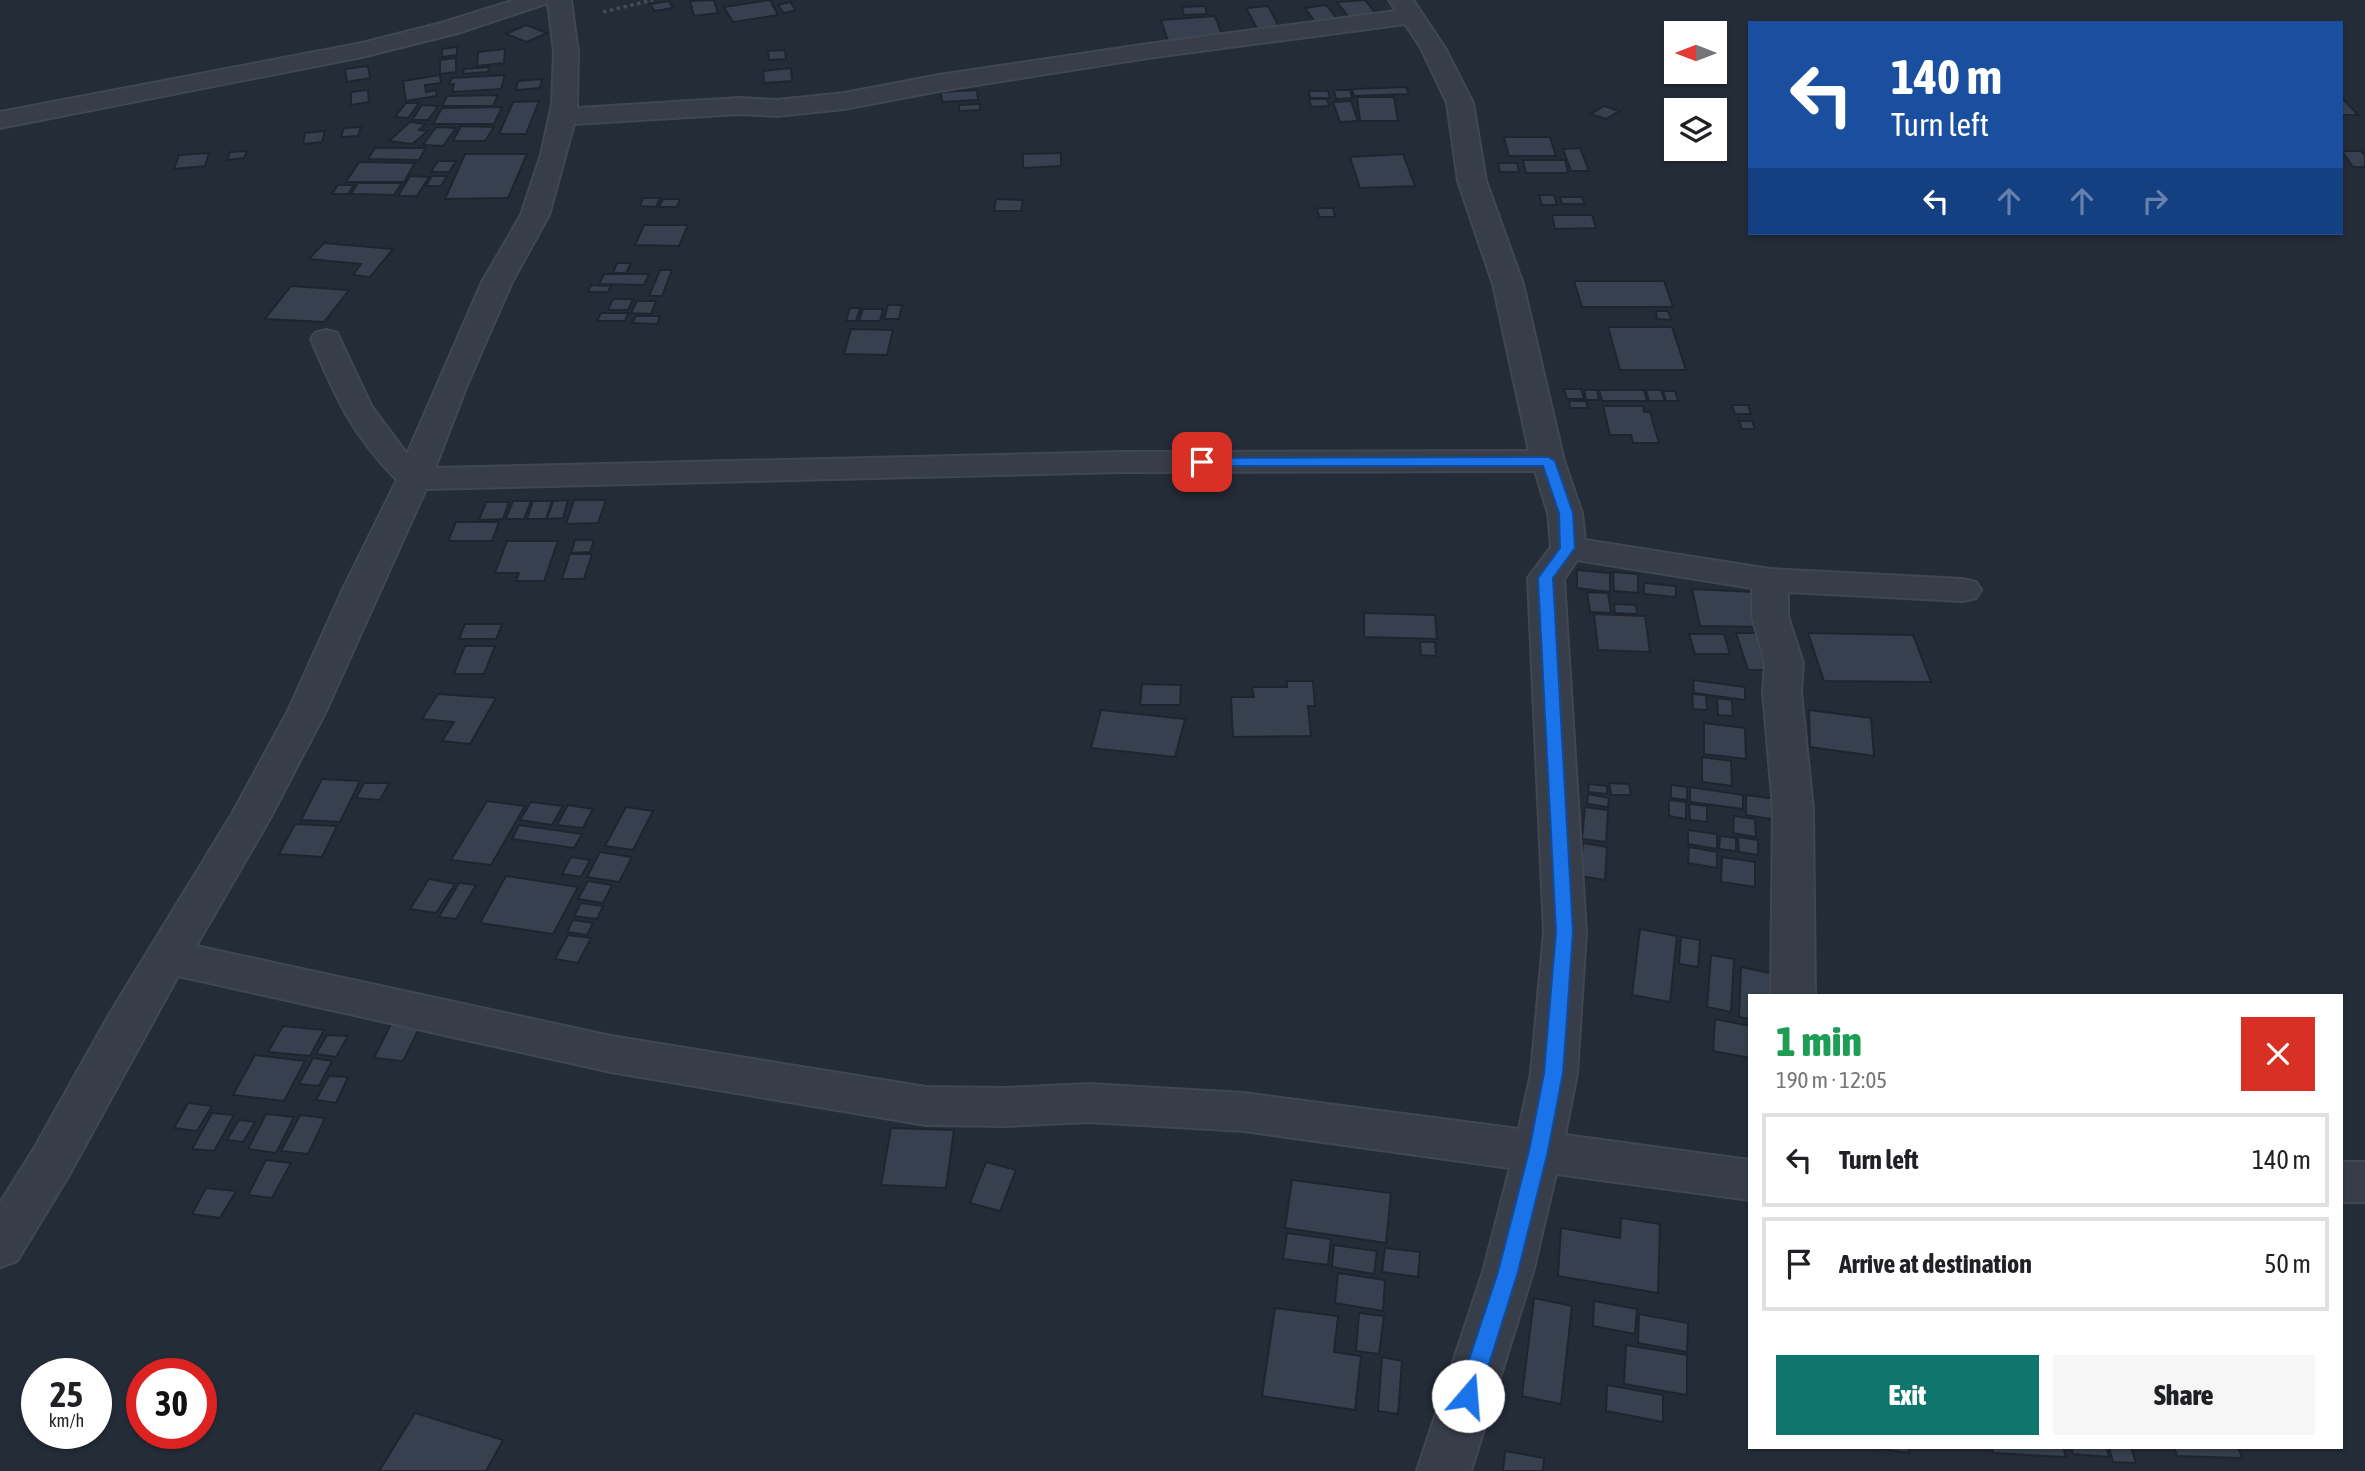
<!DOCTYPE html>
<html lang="en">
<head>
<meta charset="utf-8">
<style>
  :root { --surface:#fff; --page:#f6f6f6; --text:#202124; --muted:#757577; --line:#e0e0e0; --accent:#0f766e }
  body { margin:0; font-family:"Asap Condensed",sans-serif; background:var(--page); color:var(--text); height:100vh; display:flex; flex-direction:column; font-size:26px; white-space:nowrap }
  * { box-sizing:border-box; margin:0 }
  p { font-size:23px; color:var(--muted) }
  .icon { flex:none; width:38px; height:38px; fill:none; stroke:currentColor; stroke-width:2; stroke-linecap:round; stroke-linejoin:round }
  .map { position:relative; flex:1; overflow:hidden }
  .sheet { position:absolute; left:1748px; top:994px; width:595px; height:455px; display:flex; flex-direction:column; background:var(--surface); border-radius:0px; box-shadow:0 2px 5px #0004 }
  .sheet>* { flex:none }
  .banner { position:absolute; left:1748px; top:21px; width:595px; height:214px; border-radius:0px; box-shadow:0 2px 5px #0004; background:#1a4fa0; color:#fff; overflow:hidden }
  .needle { width:46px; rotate:270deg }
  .buttons { position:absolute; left:1664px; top:21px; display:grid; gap:14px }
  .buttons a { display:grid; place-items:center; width:63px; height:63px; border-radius:0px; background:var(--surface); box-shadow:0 2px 5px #0004; font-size:35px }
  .speed { position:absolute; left:21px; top:1358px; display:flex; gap:14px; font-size:35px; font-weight:700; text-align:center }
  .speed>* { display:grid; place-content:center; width:91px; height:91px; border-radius:50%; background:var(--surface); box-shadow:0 2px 5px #0004; line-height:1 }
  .speed small { font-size:18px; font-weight:400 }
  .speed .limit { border:10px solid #d22; background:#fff; color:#111 }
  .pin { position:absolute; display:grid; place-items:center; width:60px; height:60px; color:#fff; margin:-30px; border-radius:14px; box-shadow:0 4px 10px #0006 }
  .me { position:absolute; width:77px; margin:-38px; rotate:18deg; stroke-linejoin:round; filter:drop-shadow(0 0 5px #0008) }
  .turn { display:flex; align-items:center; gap:24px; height:147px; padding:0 28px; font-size:32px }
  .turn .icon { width:91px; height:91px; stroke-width:2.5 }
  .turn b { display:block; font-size:49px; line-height:60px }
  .lanes { display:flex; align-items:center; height:66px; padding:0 28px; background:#0003; justify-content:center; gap:35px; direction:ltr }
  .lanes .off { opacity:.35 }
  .round { display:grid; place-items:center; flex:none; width:74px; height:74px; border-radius:0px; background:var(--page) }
  .headline { display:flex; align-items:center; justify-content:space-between; height:119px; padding:0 28px }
  h1 { font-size:42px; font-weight:800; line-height:52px; color:#1e9e55 }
  .action { display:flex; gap:14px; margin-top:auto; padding:14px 28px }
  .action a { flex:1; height:80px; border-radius:0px; background:var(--accent); color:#fff; font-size:28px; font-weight:800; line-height:80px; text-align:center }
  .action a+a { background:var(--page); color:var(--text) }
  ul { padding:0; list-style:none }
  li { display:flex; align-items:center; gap:21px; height:94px; margin:0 14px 10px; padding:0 14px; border:4px solid var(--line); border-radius:0px }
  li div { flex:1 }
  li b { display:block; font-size:26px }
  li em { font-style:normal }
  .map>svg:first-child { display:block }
</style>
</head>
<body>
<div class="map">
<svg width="2365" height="1471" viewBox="0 0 2365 1471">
  <rect width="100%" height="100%" fill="#242c38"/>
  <path fill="#37404e" stroke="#1f252f" stroke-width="2" d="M714,0L718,13L694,16L690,1Z
    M770,0L778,15L733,22L724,7Z
    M1365,0L1378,16L1351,20L1337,2Z
    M669,1L673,8L655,11L650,4Z
    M790,2L796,10L784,13L778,5Z
    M1326,5L1338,20L1316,23L1305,8Z
    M1205,6L1207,14L1184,15L1182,7Z
    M1268,6L1282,32L1260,34L1246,8Z
    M1215,16L1223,37L1168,41L1161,20Z
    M526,25L547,33L527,42L506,34Z
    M457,47V55L442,57V49Z
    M505,49L504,63L477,66L478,52Z
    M785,50L786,59L769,60L768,51Z
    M456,58V72L440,74V60Z
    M368,66L370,78L347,82L345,69Z
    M489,67L488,72L463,74L464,69Z
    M791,68L792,81L764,83L763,71Z
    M440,75L441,83L425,85L426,92L436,90L437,96L406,101L403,81Z
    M505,75L501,89L452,92L454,84H449L452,78Z
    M542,79L540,88L516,90L518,81Z
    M1406,87L1409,94L1354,96L1352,89Z
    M368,90L369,102L351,105V92Z
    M977,90L978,100L942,102L941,92Z
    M1334,90H1350L1352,98L1336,99Z
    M1309,91H1328L1330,98H1310Z
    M498,95L493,106H442L447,96Z
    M1357,97H1394L1398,121H1360Z
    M2342,98L2358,115H2342Z
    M1309,99H1327L1329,106L1311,107Z
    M539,101L526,134H499L513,102Z
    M1351,101L1358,121L1340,122L1333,102Z
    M406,103H419L408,118L395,117Z
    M980,104V110L959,111V105Z
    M422,105L438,106L428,120H412Z
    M1604,106L1619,111L1606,119L1591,114Z
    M502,107L494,124H433L442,108Z
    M410,122L425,124L419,130L428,131L412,144L389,141Z
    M461,126L494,127L485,141H453Z
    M361,127L358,136L341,137L344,128Z
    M436,127L456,128L443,146L423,145Z
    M325,131L322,142L303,144L305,133Z
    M1504,137H1550L1556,156H1509Z
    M375,148H426L419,160L368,159Z
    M1580,148L1589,171H1571L1563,149Z
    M247,151L244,158L227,160L230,152Z
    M2342,151H2361L2365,156V167H2353Z
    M209,153L205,166L174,169L179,155Z
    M1061,153V166L1023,168V154Z
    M465,154H527L508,198L445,199Z
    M1403,154L1415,186L1360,188L1350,157Z
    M1523,160H1565L1568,173H1526Z
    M438,161H456L449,172H431Z
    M359,162L415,163L404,182H346Z
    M1498,163H1517L1519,172H1500Z
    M410,176L429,177L417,196H398Z
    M432,176H447L441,186H426Z
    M358,183H402L394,195L351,194Z
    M338,185H354L348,194H332Z
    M1539,195H1554L1557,205H1542Z
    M1560,197H1582L1585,204H1562Z
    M643,198H660L656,207L640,206Z
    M663,199H680L677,207H659Z
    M996,199L1023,200L1021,211H994Z
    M1317,208H1333L1335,217H1319Z
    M1552,215H1592L1596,228L1555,229Z
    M644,225H688L679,246L635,245Z
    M324,243L393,249L370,277L353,275L361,264L309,259Z
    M617,263H631L626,273H613Z
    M660,270H672L662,296H649Z
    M604,274H649L644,285L599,284Z
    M1574,281H1664L1673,307H1582Z
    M591,285L611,286L608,292H588Z
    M291,286L349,290L324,322L265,319Z
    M613,299H633L628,310H608Z
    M637,301H656L651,314L631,313Z
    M888,305H902L899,319H884Z
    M850,308H860L856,321H846Z
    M863,309H883L880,321H859Z
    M1656,311H1668L1671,320L1657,319Z
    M601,313H628L625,321H597Z
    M636,316H660L657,324L632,323Z
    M1608,327H1672L1686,370H1620Z
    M851,329L893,330L887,355L844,354Z
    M1564,389H1581L1584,399H1567Z
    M1584,390H1597L1599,400H1586Z
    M1599,390H1644L1647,401H1602Z
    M1646,390H1661L1665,401H1649Z
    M1663,391H1675L1678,401H1666Z
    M1569,401H1586L1588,408H1570Z
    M1732,405H1748L1751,414H1735Z
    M1603,406H1643L1644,412H1650L1659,443H1633L1631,435H1610Z
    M1739,421H1752L1755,429H1742Z
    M568,500L563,518L547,519L553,501Z
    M574,500H606L598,523L566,524Z
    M513,501H531L524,519H506Z
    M533,501H552L546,519H527Z
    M486,502H509L503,519L479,520Z
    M456,522H499L492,541H448Z
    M575,540H594L590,552L571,553Z
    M507,541H558L544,581H516L519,573H495Z
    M570,554H592L584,579H562Z
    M1577,570L1610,573V592L1577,588Z
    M1613,572L1638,574V593L1614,591Z
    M1644,583L1676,586V597L1644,594Z
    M1692,589L1755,592L1764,627L1700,626Z
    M1587,592L1608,593L1611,613L1590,612Z
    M1614,604L1636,605L1637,614L1615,613Z
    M1364,613L1435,615L1437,639L1364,637Z
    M1594,614L1645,616L1650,652L1598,650Z
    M465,624H502L496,639H459Z
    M1736,633H1768L1780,670H1748Z
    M1808,633L1913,635L1931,682L1824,681Z
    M1689,634H1724L1730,654H1695Z
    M1420,642H1435L1436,656L1421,655Z
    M465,646H495L484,674H454Z
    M1693,680L1745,687V700L1694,693Z
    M1287,681H1313L1315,706H1308L1311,736L1233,737L1231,697H1254L1252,687H1287Z
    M1142,684L1181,685L1180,705H1140Z
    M438,694L496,698L470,744L442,741L454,722L422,719Z
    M1692,694L1706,695L1707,710L1693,709Z
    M1717,698L1732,700L1733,716L1718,715Z
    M1101,710L1185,719L1175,757L1091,748Z
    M1809,710L1871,718L1874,756L1810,747Z
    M1704,723L1745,728L1746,759L1704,754Z
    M1702,757L1731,761L1732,786L1702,782Z
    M322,779L360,781L340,822L301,820Z
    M364,783H389L380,800L356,798Z
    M1609,783L1629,784L1631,795H1611Z
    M1589,784L1607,786V794L1588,792Z
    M1671,785L1687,787V800L1671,798Z
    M1690,787L1743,795V809L1690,802Z
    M1588,794L1609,798L1608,807L1587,804Z
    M1746,795L1776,799L1777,820L1746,815Z
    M1669,800L1686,802V819L1669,816Z
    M487,801L525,806L491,865L451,860Z
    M531,802L563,806L552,825L520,820Z
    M1689,804L1707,806V822L1690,820Z
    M568,805L593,809L583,828L557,825Z
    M626,807L653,811L633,850L605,846Z
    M1585,807L1608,810L1606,842L1582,839Z
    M1734,816L1755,819L1756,837L1733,833Z
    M295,824L337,826L322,857L279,854Z
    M519,825L582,834L574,848L512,839Z
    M1688,830L1717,834V849L1688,844Z
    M1720,836L1736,838V851L1719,849Z
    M1738,837L1758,840V855L1739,852Z
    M1583,843L1607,847L1605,880L1580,876Z
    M1689,847L1717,852V868L1688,863Z
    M600,852L632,857L619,882L587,877Z
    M571,857L590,860L581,877L562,874Z
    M1722,857L1755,862V887L1721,882Z
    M506,876L578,887L553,934L480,923Z
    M429,879L455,884L436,913L410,909Z
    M588,881L612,885L603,903L578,899Z
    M459,883L476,885L456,919L439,917Z
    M581,903L603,906L597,919L574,916Z
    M573,920L593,923L587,935L567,932Z
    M1640,929L1677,936L1670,1002L1632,995Z
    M568,935L591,938L578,963L555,959Z
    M1681,937L1700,940L1698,967L1679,964Z
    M1711,955L1734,959L1731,1012L1707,1007Z
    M1741,967L1779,975V996H1750V1019L1739,1017Z
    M394,1018L423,1021L403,1061L374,1058Z
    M1715,1019L1750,1026V1058L1713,1051Z
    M283,1026L324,1030L310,1056L268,1052Z
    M327,1035L348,1036L336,1057L316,1054Z
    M255,1055L305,1061L284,1101L233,1095Z
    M313,1058L332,1061L319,1086L299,1084Z
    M329,1076L348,1077L336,1103L316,1100Z
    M188,1103L212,1106L197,1131L174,1128Z
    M212,1113L234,1115L214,1151L192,1149Z
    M266,1114L294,1117L276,1153L248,1149Z
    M300,1115L325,1118L308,1154L281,1151Z
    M239,1120L255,1122L243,1142L227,1140Z
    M891,1128L954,1130L946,1188L881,1185Z
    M266,1160L291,1163L272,1198L248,1195Z
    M986,1162L1016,1170L1000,1211L970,1203Z
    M1292,1180L1391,1193L1386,1243L1285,1228Z
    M206,1188L236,1191L220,1218L192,1214Z
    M1621,1218L1660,1224L1658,1293L1558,1276L1561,1228L1620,1238Z
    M1287,1233L1331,1239L1328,1265L1283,1259Z
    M1334,1245L1377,1251L1374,1274L1332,1267Z
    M1385,1248L1420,1252L1418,1277L1382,1272Z
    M1338,1273L1385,1280L1383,1311L1335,1303Z
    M1534,1298L1572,1306L1561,1404L1522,1396Z
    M1594,1301L1637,1309L1635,1334L1593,1326Z
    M1275,1308L1338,1316L1334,1352L1361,1356L1355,1410L1262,1396Z
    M1359,1313L1384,1316L1379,1354L1356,1351Z
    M1639,1314L1688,1323L1687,1352L1638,1343Z
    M1626,1345L1687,1355V1395L1624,1384Z
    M1382,1357L1402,1361L1398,1414L1378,1411Z
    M1607,1385L1663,1395V1422L1606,1411Z
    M415,1413L503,1440L486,1471H379Z
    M1868,1447H1908L1909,1453Z
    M1992,1447H2063L2066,1457L1993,1453Z
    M2071,1447H2106L2109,1457L2073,1454Z
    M2109,1447H2131L2136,1463L2113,1462Z
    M2174,1447H2238L2242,1458L2177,1456Z
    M1505,1451L1544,1458L1543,1471H1503Z"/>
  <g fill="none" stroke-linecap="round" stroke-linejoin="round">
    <g stroke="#414751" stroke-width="4">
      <path id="minor" d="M515,0H571L578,52L577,108L739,98L777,100L844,93L939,75L1148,44L1396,11L1389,0H1413L1445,48L1473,103L1486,181L1523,284L1564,461L1582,513L1585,540L1770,569L1963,579L1976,582L1981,590L1976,598L1963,601L1788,592V616L1803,663L1801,692L1813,809L1815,996H1771L1773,809L1763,692L1765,663L1752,616V588L1577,560L1564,579L1586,932L1577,1073L1565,1135L1750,1160V1200L1556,1174L1533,1272L1471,1471H1417L1483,1272L1510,1168L1244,1131L1089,1122L1005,1126L926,1125L611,1072L178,976L69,1175L17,1261L0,1267V1203L35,1147L109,1015L232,814L288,711L342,591L397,480C352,435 335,396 311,339L315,333L326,330L337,333L372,407L407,454L482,282L521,215L541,155L552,104L554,52L548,3L458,33L362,57L0,128V112L362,43L441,23ZM1405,24L1421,48L1447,103L1458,181L1493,284L1529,451L1122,452L435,468L467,385L512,282L549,215L574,124L739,114L777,116L844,109L939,91L1148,58ZM1535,471L1548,513L1551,547L1528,578L1544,932L1531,1073L1519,1129L1244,1093L1089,1084L1005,1088L926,1087L611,1036L196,946L269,820L326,711L426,489L1122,472Z
        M2342,1162H2365V1202H2342Z"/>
    </g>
    <path stroke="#3f4f51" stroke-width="3.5" stroke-dasharray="3.5 3.5" stroke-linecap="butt" d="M603,12L653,0"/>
    <use href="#minor" fill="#383e49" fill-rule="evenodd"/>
  </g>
  <path fill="#1a73e8" stroke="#114b97" stroke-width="2" d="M1548,457L1555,461L1573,513L1575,548L1553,578L1573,932L1563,1073L1548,1151L1518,1272L1479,1396L1476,1403L1468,1406L1460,1403L1457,1396L1498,1272L1529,1151L1544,1073L1556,932L1538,578L1560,548L1559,513L1543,466H1202L1195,462L1202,458Z"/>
</svg>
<div class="buttons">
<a><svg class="needle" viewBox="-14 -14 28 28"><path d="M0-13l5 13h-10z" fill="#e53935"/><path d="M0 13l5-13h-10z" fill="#757577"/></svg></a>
<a><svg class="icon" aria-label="layers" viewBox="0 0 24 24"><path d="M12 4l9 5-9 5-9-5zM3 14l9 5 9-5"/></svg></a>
</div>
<div class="speed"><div>25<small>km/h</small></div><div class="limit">30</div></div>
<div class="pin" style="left:1202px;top:462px;background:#d93025"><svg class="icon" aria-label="arrive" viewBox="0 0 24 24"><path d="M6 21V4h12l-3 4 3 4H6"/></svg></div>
<svg class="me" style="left:1468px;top:1396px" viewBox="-20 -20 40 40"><circle r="19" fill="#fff"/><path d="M0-13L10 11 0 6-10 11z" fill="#1a73e8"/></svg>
<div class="banner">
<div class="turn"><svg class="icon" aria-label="left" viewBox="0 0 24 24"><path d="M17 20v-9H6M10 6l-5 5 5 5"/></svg><div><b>140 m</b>Turn left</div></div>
<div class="lanes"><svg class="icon" aria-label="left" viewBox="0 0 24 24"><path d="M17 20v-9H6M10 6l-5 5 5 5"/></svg><svg class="icon off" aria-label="ahead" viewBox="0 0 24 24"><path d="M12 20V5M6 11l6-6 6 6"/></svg><svg class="icon off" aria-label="ahead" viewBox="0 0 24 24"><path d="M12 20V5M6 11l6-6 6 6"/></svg><svg class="icon off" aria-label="right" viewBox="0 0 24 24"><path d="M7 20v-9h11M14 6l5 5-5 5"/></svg></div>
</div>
<section class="sheet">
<div class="headline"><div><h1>1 min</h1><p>190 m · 12:05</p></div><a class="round" style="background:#d93025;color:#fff"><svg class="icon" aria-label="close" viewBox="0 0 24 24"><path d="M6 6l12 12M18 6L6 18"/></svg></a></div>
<ul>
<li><svg class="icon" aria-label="left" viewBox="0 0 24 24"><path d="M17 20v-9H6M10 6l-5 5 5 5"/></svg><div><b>Turn left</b></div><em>140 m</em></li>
<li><svg class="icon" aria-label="arrive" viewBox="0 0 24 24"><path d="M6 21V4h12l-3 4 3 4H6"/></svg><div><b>Arrive at destination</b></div><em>50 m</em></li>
</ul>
<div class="action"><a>Exit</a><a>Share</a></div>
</section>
</div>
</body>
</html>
